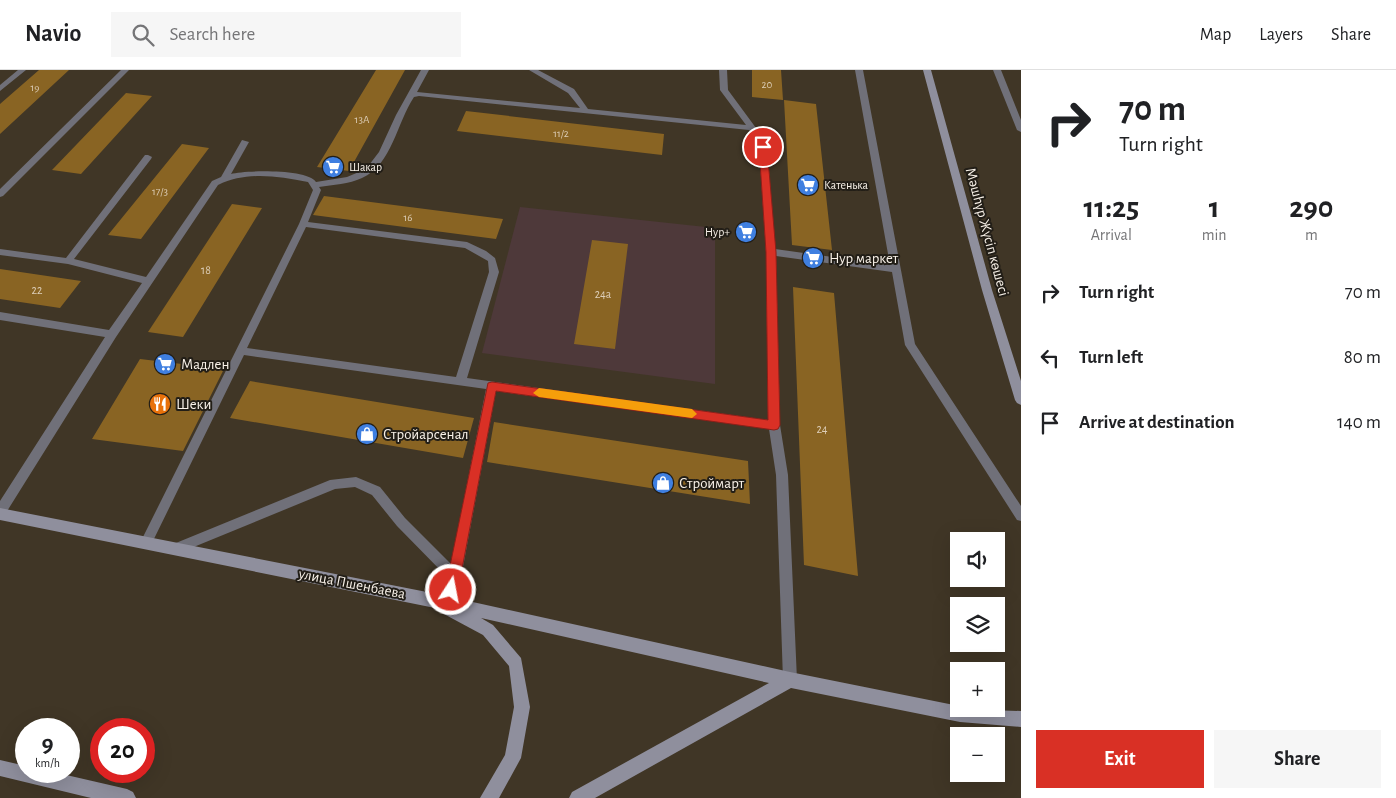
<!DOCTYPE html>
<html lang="en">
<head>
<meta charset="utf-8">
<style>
  :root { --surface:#fff; --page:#f6f6f6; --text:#202124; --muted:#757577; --line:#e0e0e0; --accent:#d93025 }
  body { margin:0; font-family:"Alegreya Sans",sans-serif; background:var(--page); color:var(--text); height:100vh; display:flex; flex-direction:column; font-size:19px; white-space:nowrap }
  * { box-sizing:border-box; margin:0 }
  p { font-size:16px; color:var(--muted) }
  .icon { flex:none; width:28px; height:28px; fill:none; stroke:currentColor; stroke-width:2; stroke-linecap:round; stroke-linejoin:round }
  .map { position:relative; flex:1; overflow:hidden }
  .panel { display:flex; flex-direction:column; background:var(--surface); width:375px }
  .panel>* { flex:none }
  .top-card { background:#fff; color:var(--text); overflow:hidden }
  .buttons { position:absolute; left:950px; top:462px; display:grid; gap:10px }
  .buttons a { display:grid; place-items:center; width:55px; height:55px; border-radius:0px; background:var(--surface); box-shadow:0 5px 20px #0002; font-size:25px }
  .speed { position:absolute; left:15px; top:648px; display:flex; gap:10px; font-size:25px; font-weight:700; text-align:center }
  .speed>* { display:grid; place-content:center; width:65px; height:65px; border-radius:50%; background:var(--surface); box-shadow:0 5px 20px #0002; line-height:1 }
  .speed small { font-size:12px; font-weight:400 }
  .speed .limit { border:8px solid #d22; background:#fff; color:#111 }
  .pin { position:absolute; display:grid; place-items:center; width:42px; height:42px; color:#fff; margin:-21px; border:2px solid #fff; border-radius:50%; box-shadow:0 1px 5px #0007 }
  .me { position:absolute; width:55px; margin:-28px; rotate:11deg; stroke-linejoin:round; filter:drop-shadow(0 0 4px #0008) }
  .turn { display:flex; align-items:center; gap:18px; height:105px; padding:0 15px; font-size:22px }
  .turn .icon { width:65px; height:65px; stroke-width:2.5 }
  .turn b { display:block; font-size:35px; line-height:42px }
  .eta { display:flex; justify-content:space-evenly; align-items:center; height:85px; text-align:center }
  .eta b { font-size:30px; font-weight:700; line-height:35px }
  .action { display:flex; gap:10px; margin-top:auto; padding:10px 15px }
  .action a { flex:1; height:58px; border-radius:0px; background:var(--accent); color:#fff; font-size:20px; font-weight:700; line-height:58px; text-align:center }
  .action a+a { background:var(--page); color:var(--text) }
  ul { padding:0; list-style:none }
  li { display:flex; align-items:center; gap:15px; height:65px; padding:0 15px }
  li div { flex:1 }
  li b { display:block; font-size:19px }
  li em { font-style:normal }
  header { display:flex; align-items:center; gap:30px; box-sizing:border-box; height:70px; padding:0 25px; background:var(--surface); border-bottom:1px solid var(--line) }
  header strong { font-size:24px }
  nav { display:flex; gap:28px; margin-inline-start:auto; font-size:18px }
  .search { width:350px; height:45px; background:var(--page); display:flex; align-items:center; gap:12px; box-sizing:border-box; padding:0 18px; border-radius:0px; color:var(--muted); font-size:19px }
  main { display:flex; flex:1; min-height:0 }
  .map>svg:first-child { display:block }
</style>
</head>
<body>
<header>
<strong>Navio</strong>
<div class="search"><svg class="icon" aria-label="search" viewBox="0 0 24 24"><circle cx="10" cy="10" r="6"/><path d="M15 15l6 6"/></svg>Search here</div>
<nav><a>Map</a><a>Layers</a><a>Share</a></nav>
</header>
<main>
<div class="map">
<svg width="1021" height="728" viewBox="0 0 1021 728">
  <rect width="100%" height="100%" fill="#403626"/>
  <path fill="#4e393a" d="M520,137L715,158V314L482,283Z"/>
  <path fill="#896423" d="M39,0H69L0,64V34Z
    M376,0H405L349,101L317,97Z
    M752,0H781L783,30L752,27Z
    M126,23L152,26L81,104L52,100Z
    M784,30L816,34L832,180L792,175Z
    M466,41L664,64L662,85L457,61Z
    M182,74L209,78L141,169L108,165Z
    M324,126L503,149L496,169L313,145Z
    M232,134L262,138L183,267L148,262Z
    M592,170L628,174L615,279L574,274Z
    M0,199L81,211L60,238L0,229Z
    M793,217L834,223L858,506L804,495Z
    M140,289L224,299L183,381L92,369Z
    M250,311L474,348L463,388L230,348Z
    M494,352L748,391L750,434L487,392Z"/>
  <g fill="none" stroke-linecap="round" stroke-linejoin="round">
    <path fill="#707079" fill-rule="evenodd" d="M18,0H26L0,21V15Z
      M121,0H129L3,126L0,127V119Z
      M421,0H429L417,22L580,38L568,23L529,0H538L574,19L588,39L746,55L720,20L719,0H727L728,20L756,58L767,77L775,179L890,195L855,0H863L915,274L1021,436V451L1017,450L905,275L892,202L776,186L780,355L788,405L797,610L795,615L790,617L785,615L783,610L776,405L769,359L496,321L456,534L454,539L449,540L444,539L442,534L448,508L397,456L372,425L355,417L335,419L179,483L175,485L171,483L169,479L171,475L330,410L356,407L380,417L405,448L451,494L486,319L244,285L150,477L146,479L142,477L140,473L142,469L299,154L313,120L308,112C277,106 247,101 218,115L116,267L4,446L0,447V431L105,267L0,250V242L109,260L142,213L68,194L0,185V179L66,188L145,85H148L152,87L151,89L74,189L146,207L212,111L221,107L242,70L249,72L231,104C246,100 308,99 316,112L347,107L366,99L379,82L396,45ZM419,26L749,60L759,77L766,182L768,350L467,308L499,202L495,188L486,181L467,172L308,152L321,120L319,117C333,115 349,114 362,108C392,95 397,52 414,27ZM306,157L465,178L488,191L489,202L456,307L247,278Z
      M993,0H1001L1021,50V62L1017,60Z"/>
    <path fill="#8f8f9d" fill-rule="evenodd" d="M923,0H931L992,220L1021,311V335L1017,333L1015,330L982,220Z
      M0,438L432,523L790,602L959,636V639L1021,641V657L960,652L791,618L595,728H569L572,722L769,613L481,548L493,555L521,588L530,637L521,688L499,728H480L505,685L514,637L509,596L483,565L442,543L440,539L0,450Z
      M0,690L26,696V701H49L127,719L133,722L136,728H91L0,706Z"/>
  </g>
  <path fill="#d93025" stroke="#8d1f18" d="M763,74L767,77L776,182L780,355L778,359L774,360L496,321L458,520L456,524L451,526L447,524L445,520L488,313L492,312L768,350L766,182L759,77Z"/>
  <path fill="#f59e0b" d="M539,318L692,339L697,344L692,348L539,327L533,323Z"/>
  <defs>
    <g id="supermarket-disc" transform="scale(1.125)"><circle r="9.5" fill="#3f7fe0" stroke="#221e17"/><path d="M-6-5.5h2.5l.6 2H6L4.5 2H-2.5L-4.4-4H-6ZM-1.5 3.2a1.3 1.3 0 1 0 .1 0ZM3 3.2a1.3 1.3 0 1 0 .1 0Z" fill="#fff"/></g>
    <g id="restaurant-disc" transform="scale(1.125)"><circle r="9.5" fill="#e8710a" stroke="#221e17"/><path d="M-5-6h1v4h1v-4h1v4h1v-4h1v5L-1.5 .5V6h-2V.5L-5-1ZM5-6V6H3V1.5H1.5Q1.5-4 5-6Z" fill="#fff"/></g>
    <g id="shop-disc" transform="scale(1.125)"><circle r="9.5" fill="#3f7fe0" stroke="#221e17"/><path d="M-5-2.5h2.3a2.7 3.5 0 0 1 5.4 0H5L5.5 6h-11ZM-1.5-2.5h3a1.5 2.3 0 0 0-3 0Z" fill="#fff"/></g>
  </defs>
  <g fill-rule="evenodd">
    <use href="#supermarket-disc" x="333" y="97"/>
    <use href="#supermarket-disc" x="808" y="115"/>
    <use href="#supermarket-disc" x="746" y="162"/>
    <use href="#supermarket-disc" x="813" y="188"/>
    <use href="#supermarket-disc" x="165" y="294"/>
    <use href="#restaurant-disc" x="160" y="334"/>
    <use href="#shop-disc" x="367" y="364"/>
    <use href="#shop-disc" x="663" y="413"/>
  </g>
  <g text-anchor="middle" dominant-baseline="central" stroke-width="4" stroke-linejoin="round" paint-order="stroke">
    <g font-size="11" fill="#ddceb8">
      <text x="767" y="14">20</text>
      <text x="35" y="17">19</text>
      <text x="362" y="49">13А</text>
      <text x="561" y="63">11/2</text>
      <text x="160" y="121">17/3</text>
      <text x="408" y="147">16</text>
    </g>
    <g font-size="12" fill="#f9f2e9" stroke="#221e17" text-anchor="start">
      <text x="349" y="97">Шакар</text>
      <text x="824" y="115">Катенька</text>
      <text x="730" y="162" text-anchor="end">Нур+</text>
    </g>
    <g font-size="12" fill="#ddceb8">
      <text x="206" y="200">18</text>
      <text x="37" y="220">22</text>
      <text x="603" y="224">24а</text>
      <text x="822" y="359">24</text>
    </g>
    <g font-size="15" fill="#f9f2e9" stroke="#221e17">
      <text transform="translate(987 162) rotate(75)">Мәшһүр Жүсіп көшесі</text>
      <text transform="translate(352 514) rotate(11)">улица Пшенбаева</text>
    </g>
    <g font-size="15" fill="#f9f2e9" stroke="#221e17" text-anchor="start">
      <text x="829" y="188">Нур маркет</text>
      <text x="181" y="294">Мадлен</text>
      <text x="176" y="334">Шеки</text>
      <text x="383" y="364">Стройарсенал</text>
      <text x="679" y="413">Строймарт</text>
    </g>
  </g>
</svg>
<div class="buttons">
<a><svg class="icon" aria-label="sound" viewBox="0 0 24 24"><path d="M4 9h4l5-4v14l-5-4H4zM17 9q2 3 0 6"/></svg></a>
<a><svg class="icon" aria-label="layers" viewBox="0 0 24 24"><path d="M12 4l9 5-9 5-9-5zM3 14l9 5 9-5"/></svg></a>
<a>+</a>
<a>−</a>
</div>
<div class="speed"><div>9<small>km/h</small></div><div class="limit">20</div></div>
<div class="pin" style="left:763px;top:77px;background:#d93025"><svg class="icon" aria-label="arrive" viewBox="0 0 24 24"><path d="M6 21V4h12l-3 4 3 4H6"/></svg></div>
<svg class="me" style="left:451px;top:520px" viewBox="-20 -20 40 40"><circle r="17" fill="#d93025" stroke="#fff" stroke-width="3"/><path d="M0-11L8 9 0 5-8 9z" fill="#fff"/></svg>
</div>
<section class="panel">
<div class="top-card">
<div class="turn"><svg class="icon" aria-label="right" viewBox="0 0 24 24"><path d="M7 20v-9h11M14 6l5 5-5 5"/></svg><div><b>70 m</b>Turn right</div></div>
</div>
<div class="eta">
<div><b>11:25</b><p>Arrival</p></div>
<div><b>1</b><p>min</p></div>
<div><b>290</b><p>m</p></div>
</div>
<ul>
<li><svg class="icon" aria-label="right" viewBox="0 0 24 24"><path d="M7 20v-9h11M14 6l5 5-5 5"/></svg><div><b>Turn right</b></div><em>70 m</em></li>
<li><svg class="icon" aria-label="left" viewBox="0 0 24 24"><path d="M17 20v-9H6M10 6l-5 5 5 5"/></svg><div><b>Turn left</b></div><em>80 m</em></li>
<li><svg class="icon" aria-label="arrive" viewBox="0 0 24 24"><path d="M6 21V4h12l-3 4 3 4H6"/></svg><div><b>Arrive at destination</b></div><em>140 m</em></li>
</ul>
<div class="action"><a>Exit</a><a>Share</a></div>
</section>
</main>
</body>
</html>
